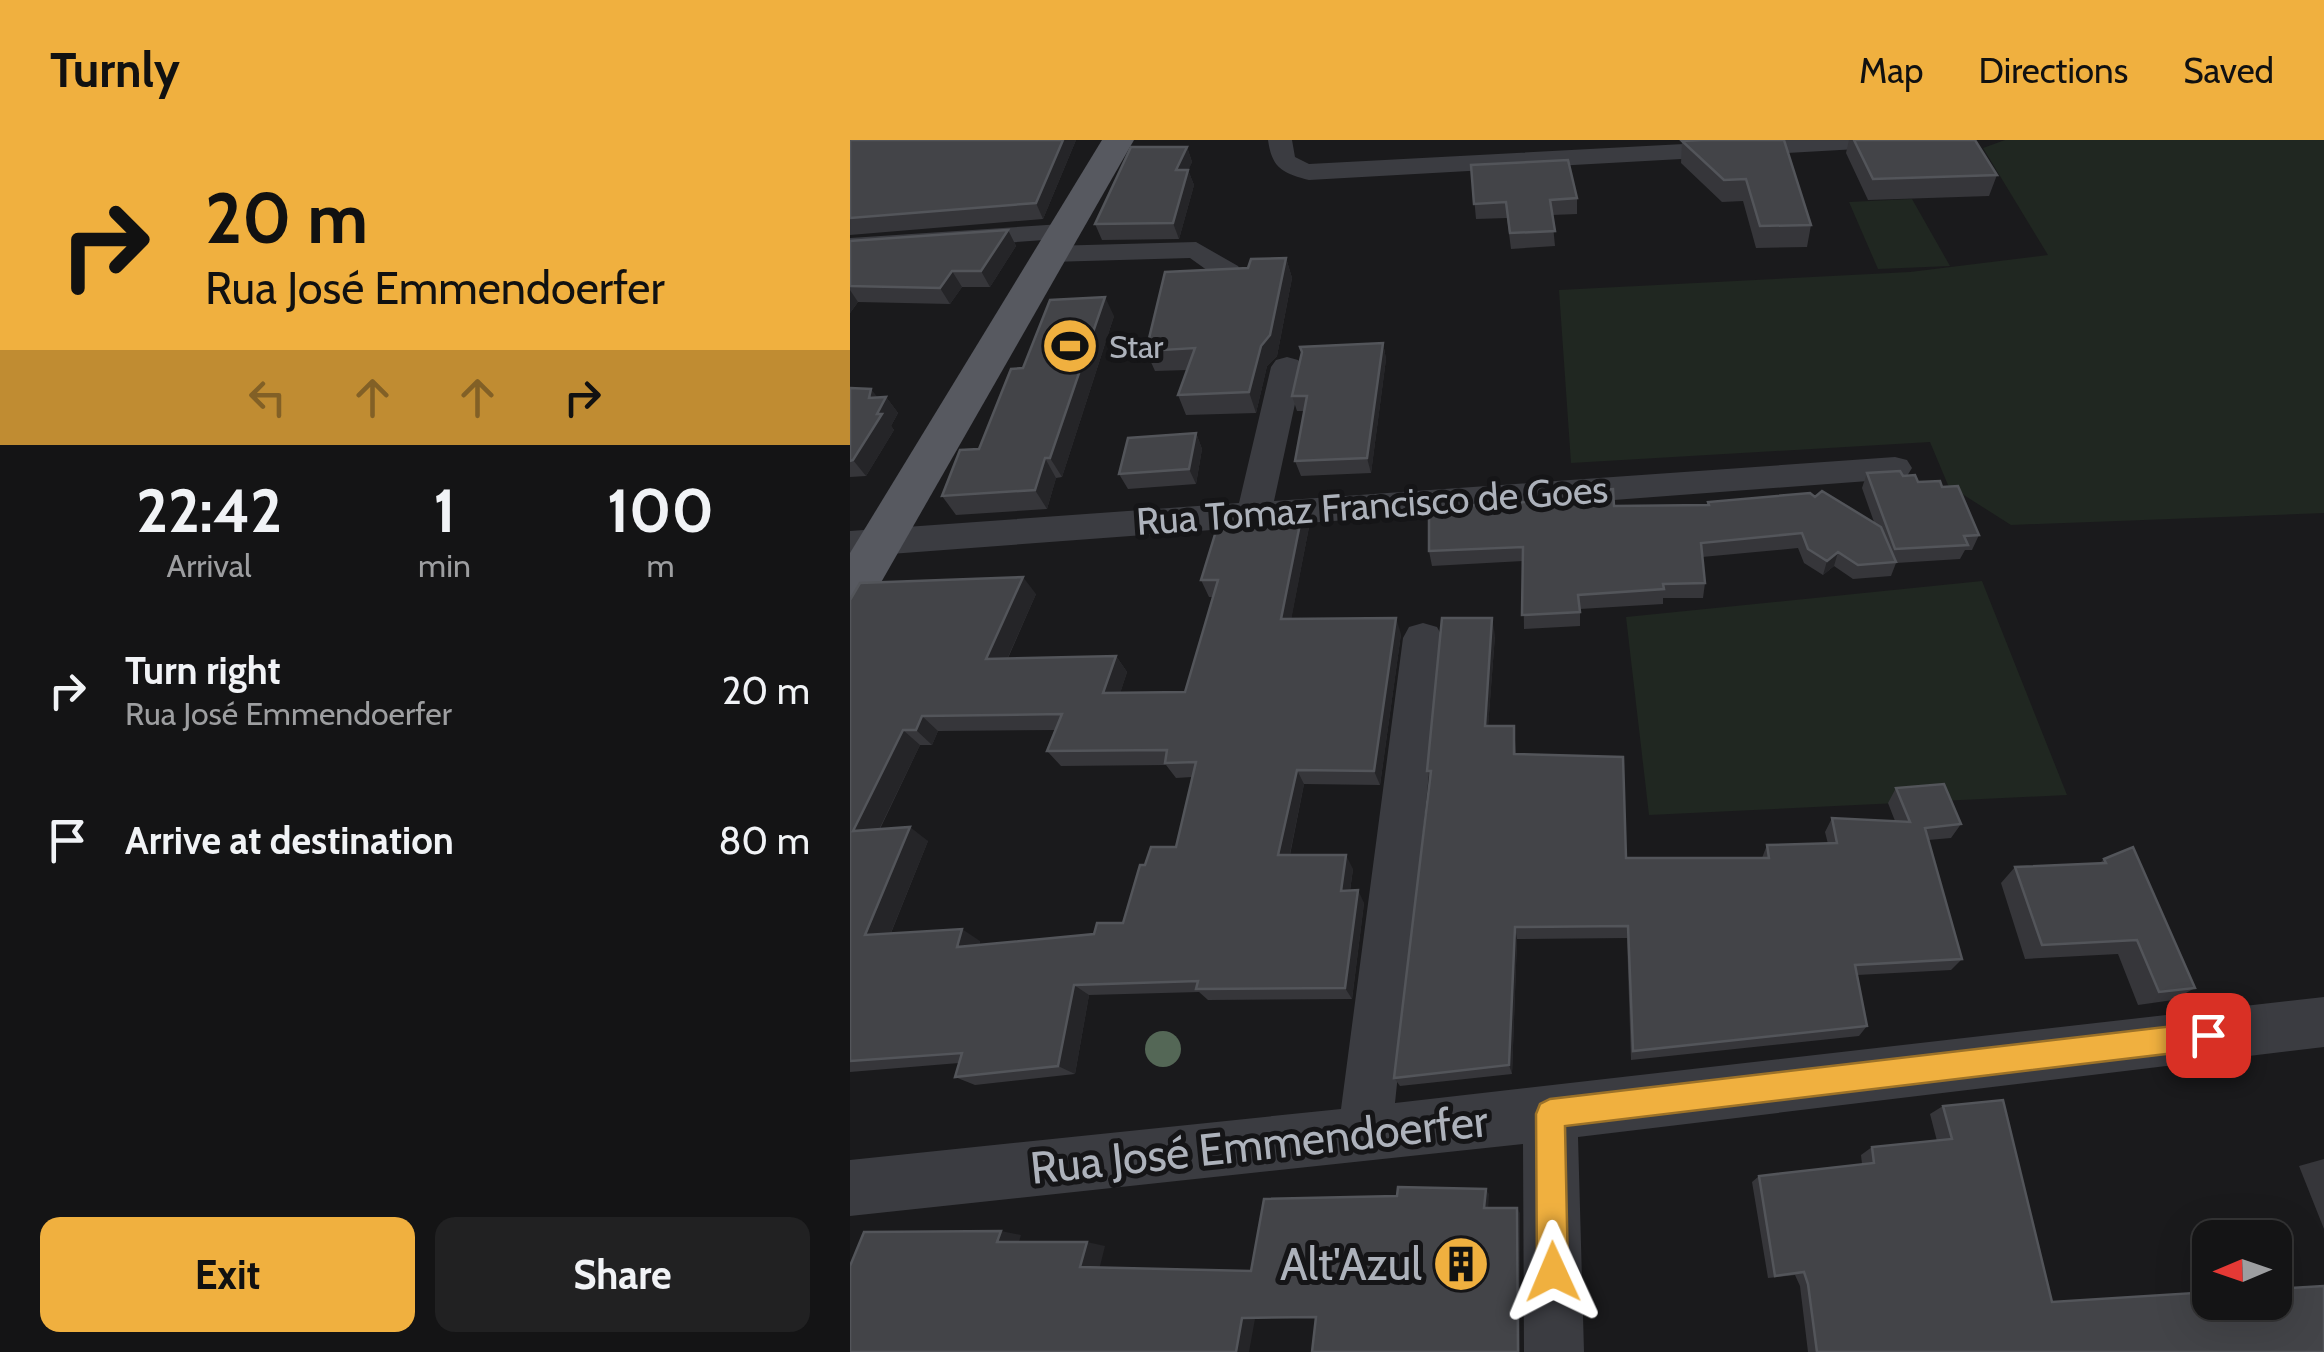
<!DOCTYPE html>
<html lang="en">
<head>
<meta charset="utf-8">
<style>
  :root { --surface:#141415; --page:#212122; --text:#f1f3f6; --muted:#9d9ea0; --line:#333334; --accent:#f0b03f }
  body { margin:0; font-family:Cabin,sans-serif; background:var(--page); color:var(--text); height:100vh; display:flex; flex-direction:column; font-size:38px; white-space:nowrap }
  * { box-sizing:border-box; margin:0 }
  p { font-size:32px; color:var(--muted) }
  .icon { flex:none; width:55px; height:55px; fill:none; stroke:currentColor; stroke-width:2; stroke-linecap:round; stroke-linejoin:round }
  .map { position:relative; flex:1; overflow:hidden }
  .panel { display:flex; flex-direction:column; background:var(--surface); width:850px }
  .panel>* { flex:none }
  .hud { background:#f0b03f; color:#111; overflow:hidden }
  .needle { width:65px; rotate:268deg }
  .buttons { position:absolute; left:1342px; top:1080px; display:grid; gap:20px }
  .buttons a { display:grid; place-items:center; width:100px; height:100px; border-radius:20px; background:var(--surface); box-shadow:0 10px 40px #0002,0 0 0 2px var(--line); font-size:50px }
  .pin { position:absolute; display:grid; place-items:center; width:85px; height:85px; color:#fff; margin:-42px; border-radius:20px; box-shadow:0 5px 15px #0006 }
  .me { position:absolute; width:110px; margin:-55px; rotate:359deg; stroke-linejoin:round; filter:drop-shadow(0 0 8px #0008) }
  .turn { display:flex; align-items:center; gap:35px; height:210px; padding:0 40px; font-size:45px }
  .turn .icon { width:130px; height:130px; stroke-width:2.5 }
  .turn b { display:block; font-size:70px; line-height:85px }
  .lanes { display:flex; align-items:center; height:95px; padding:0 40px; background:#0003; justify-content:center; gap:50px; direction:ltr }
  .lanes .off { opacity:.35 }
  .eta { display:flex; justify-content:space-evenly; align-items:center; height:170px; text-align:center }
  .eta b { font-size:60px; font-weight:800; line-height:70px }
  .action { display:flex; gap:20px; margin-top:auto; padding:20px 40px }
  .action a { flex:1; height:115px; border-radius:20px; background:var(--accent); color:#111; font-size:40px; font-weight:800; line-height:115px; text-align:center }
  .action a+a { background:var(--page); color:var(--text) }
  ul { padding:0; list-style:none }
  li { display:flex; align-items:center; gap:30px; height:150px; padding:0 40px }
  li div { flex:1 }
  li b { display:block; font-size:38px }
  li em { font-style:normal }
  header { display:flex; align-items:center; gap:60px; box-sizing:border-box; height:140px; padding:0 50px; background:var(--accent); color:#111 }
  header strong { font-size:48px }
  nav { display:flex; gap:55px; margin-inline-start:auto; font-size:35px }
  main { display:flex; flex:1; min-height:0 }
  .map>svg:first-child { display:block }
</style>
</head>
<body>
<header>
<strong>Turnly</strong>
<nav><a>Map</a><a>Directions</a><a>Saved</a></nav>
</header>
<main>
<section class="panel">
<div class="hud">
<div class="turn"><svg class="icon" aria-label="right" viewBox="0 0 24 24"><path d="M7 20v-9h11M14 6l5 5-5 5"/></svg><div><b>20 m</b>Rua José Emmendoerfer</div></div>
<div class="lanes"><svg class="icon off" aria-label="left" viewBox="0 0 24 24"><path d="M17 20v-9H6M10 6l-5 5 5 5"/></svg><svg class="icon off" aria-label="ahead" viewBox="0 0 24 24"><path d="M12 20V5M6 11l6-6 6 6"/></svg><svg class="icon off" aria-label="ahead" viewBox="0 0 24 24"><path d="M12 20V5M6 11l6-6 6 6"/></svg><svg class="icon" aria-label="right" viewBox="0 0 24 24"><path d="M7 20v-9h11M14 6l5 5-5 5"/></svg></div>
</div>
<div class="eta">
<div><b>22:42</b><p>Arrival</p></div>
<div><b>1</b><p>min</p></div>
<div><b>100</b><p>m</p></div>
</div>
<ul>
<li><svg class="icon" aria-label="right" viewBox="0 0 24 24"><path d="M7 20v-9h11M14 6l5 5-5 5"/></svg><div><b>Turn right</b><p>Rua José Emmendoerfer</p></div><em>20 m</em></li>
<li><svg class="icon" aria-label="arrive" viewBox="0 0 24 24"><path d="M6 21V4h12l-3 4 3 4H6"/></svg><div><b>Arrive at destination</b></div><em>80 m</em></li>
</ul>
<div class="action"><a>Exit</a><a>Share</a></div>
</section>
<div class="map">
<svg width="1474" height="1212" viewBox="0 0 1474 1212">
  <rect width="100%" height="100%" fill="#1a1a1c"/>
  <path fill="#202721" d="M1155,0H1474V373L1161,385L1098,345L1080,302L721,323L709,150L1060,132L1198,115L1133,8Z
    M1062,59L1100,126L1028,129L999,62Z
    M1132,441L1217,655L799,675L776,477Z"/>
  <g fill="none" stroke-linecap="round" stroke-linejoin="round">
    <path fill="#3b3c41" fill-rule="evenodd" d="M418,0H442L445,17L459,24L909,0H1055L1043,7L459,40C432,33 422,28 418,0Z
      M212,84L222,86L226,92L222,98L0,114V98Z
      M346,102L388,126L392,132L388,138H368L340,118L200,122L186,114L200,106Z
      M437,217L448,220L453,227L424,361L1045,317L1057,320L1062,328L1057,336L1045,339L0,417V391L389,363L421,227L426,220Z
      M573,483L587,487L593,498L545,963L1474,857V907L728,997L734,1212H674L673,1004L0,1076V1020L491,969L553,498L559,487Z"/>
    <path fill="#575960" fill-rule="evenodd" d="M252,0H284L17,467L0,472V413Z"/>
  </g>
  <circle fill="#546756" cx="313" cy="909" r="18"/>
  <path fill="#36363a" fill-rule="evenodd" d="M0,0H226L193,79L0,95Z
    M852,0L961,85L957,107L906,108L893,61L872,62L831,23L832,1Z
    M999,0H1125L1147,35L1139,56L1018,60L996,13Z
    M337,7L342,22L338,30L344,45L329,99L252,100L245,84Z
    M621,25L727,58V74L702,75L705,106L661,109L657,78L626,79Z
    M158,90L166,106L140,147H112L100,164L8,162L0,173V101Z
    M436,118L442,138L427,216L417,226L406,273L336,275L328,255L337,230L305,231L296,211L398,128Z
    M264,176L212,337L206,338L197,369L106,375L92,356L129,309L173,228Z
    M533,203L536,219L521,333L451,336L445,321L454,271H447L442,256L452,214L450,207Z
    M0,248L28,258L36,257L48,273L41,286L44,290L16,336L0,337Z
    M346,293L352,309L346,344L278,349L269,334Z
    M1017,333L1053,336L1068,342L1092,347L1129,395L1122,410H1115L1110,419L1046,423L1041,436L1003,439L984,426L973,435L954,423L948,408L852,417L855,443L853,458H813V464L730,469V486L674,489L673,421L582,426L579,411L764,366L857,365L858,362L965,357L1024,382L1012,348Z
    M453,369L459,387L441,479L551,494L530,645L454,644L440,715L503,729L500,751L514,763L502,859L358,860L349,852L239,855L225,934L125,945L105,937L109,923L0,932V460L186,454L158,518L266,516L277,532L270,553L335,552L363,457H359L351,440ZM206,590L197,611L211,626L316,625L326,638L342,637L326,707L295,725L273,783L244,794L129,805L130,801L41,793L78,701L30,689L70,605H82L88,591Z
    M645,495L638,586H664L666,614L776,718H912L917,705L978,704L975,692L982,678L1045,681L1038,663L1046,648L1111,684L1101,698L1078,700L1112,819L1101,830L1007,835L1017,886L1009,896L781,920L777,798L667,799L662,934L550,946L544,938L580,640L577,631Z
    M1254,719L1345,848L1323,860L1288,865L1268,814L1175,819L1151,743L1165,727L1249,724Z
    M1093,966L1202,1162L1474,1212H958L950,1146L945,1135L918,1138L902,1042L909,1036L1012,1024L1011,1015L1022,1007L1087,1001L1080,974Z
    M1474,1019V1089L1449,1026Z"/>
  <path fill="#252528" d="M213,0H226L193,79L186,63Z
    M337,7L342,22L332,45L326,30Z
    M338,30L344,45L329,99L323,83Z
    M158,90L166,106L140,147L131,131Z
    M436,118L442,138L427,216L417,226L406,273L399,252L411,206Z
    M102,131L112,147L100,164L90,148Z
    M0,150L8,162L0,173Z
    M255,157L264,176L212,337L200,318Z
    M533,203L536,219L521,333L517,318Z
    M21,249L33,264L36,257L48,273L41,286L44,290L16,336L3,320Z
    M346,293L352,309L346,344L339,329Z
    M195,318L206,338L197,369L185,350Z
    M453,369L459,387L438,496L431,479Z
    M988,412L984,426L973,435L977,421Z
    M173,437L186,454L150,535L136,519Z
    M546,478L551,494L530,645L524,631Z
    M642,478L645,495L637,601L635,586Z
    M266,516L277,532L265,569L253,553Z
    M72,576L88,591L82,605L66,590Z
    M53,590L70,605L22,704L3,691Z
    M447,630L454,644L437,728L428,715Z
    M60,687L78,701L35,807L15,795Z
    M496,715L503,729L498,764L491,751Z
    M508,750L514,763L502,859L495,848Z
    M665,787L667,799L662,934L659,925Z
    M112,789L130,801L125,818L107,807Z
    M224,845L239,855L225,934L208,926Z
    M636,1049L639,1054L638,1073L634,1068Z
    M667,1068L670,1073V1212H668Z
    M151,1091L171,1095L168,1105L147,1102Z
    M237,1102L255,1106L249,1130L230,1127Z
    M392,1178L405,1179L399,1212H386Z"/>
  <path fill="#434448" stroke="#53555a" stroke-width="2.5" fill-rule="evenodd" d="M0,0H213L186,63L0,78Z
    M852,0H934L961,85L910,86L896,39L874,40L832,1Z
    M1004,0H1125L1147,35L1023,39Z
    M281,7H337L326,30H338L323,83L245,84Z
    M718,20L727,58L700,60L705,91L660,93L656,62L624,64L621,25Z
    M158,90L131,131H102L90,148L0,146V101Z
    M436,118L420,195L411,206L399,252L328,255L345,208L296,211L315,132L398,128L401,119Z
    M255,157L200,318H195L185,350L92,356L110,310L129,309L161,229L173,228L200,160Z
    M533,203L517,318L445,321L457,256H442L452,212L450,207Z
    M0,248L21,249L19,258L36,257L27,274H32L3,320L0,321Z
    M346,293L339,329L269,334L278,298Z
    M1050,331L1053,336L1065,335L1068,342L1090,341L1092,347L1108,346L1129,395L1114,396L1118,405L1045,409L1017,333Z
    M763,349L764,366L859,365L858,362L960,353L965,357L972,351L1031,387L1046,422L1008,425L988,412L977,421L958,409L952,393L851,403L855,443L813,444L814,449L728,455L730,472L672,475L673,407L579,411V368L724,359L723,352Z
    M453,369L431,479L546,478L524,631L447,630L428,715H496L491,751L508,750L495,848L346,849L348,841L224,845L208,926L105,937L112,913L0,921V460L10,443L173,437L136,519L266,516L253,553L335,552L368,440H351L371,375ZM212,574L197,611L317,610L315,623L346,622L326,707H301L295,725H290L273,783H247L244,794L107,807L112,789L15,795L60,687L3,691L53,590H66L72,576Z
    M592,478H642L635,586H664V614L773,617L776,718H919L917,705L987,703L982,678L1060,682L1046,648L1094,644L1111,684L1075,688L1112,819L1005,825L1017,886L783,911L778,786L665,787L659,925L544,938L581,631H577Z
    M1283,707L1345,848L1309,852L1287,800L1192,805L1165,727L1256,723L1254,719Z
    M1153,960L1202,1162L1360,1152V1162H1425V1149L1474,1146V1212H967L958,1144L954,1132L925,1136L909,1036L1024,1023L1022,1007L1102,999L1093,966Z
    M548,1047L636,1049L634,1068H667L668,1212H462L466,1177L392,1178L386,1212H0V1126L14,1092L151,1091L147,1102H237L230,1127L401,1131L414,1059L547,1056Z"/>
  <path fill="#f0b03f" stroke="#9c7229" stroke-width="2.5" d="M1358,882L1368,886L1372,895L1368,905L1358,909L715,986L718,1132L714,1144L703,1148L692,1144L687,1132L686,974L690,964L700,959Z"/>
  <defs>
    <g id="stadium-disc" transform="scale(2.875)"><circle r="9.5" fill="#f0b03f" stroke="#151517"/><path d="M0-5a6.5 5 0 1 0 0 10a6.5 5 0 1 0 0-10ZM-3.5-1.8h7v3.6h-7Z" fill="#111"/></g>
    <g id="building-disc" transform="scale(2.875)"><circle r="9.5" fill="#f0b03f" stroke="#151517"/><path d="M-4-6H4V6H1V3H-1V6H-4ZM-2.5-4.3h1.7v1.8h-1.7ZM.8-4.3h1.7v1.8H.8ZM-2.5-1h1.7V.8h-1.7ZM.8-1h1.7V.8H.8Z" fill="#111"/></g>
  </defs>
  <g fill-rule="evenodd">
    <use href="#stadium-disc" x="220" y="206"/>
    <use href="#building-disc" x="611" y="1124"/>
  </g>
  <g text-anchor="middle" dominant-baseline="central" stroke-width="10" stroke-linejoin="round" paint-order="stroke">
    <g font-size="32" fill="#adb2bb" stroke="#151517" text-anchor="start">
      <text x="259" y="206">Star</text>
    </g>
    <g font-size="38" fill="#adb2bb" stroke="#151517">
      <text transform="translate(522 365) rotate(-4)">Rua Tomaz Francisco de Goes</text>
    </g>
    <g font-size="45" fill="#adb2bb" stroke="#151517">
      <text transform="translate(409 1004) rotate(-6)">Rua José Emmendoerfer</text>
    </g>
    <g font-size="45" fill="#adb2bb" stroke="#151517" text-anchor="end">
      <text x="572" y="1124">Alt'Azul</text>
    </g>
  </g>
</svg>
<div class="buttons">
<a><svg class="needle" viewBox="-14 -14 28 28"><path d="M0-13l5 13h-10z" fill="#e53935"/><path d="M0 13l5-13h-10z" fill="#9d9ea0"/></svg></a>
</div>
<div class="pin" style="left:1358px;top:895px;background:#d93025"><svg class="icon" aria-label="arrive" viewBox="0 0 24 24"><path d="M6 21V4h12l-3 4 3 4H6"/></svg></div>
<svg class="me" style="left:703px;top:1132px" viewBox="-20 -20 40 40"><path d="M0-17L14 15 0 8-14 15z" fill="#f0b03f" stroke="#fff" stroke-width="4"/></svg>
</div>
</main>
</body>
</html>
